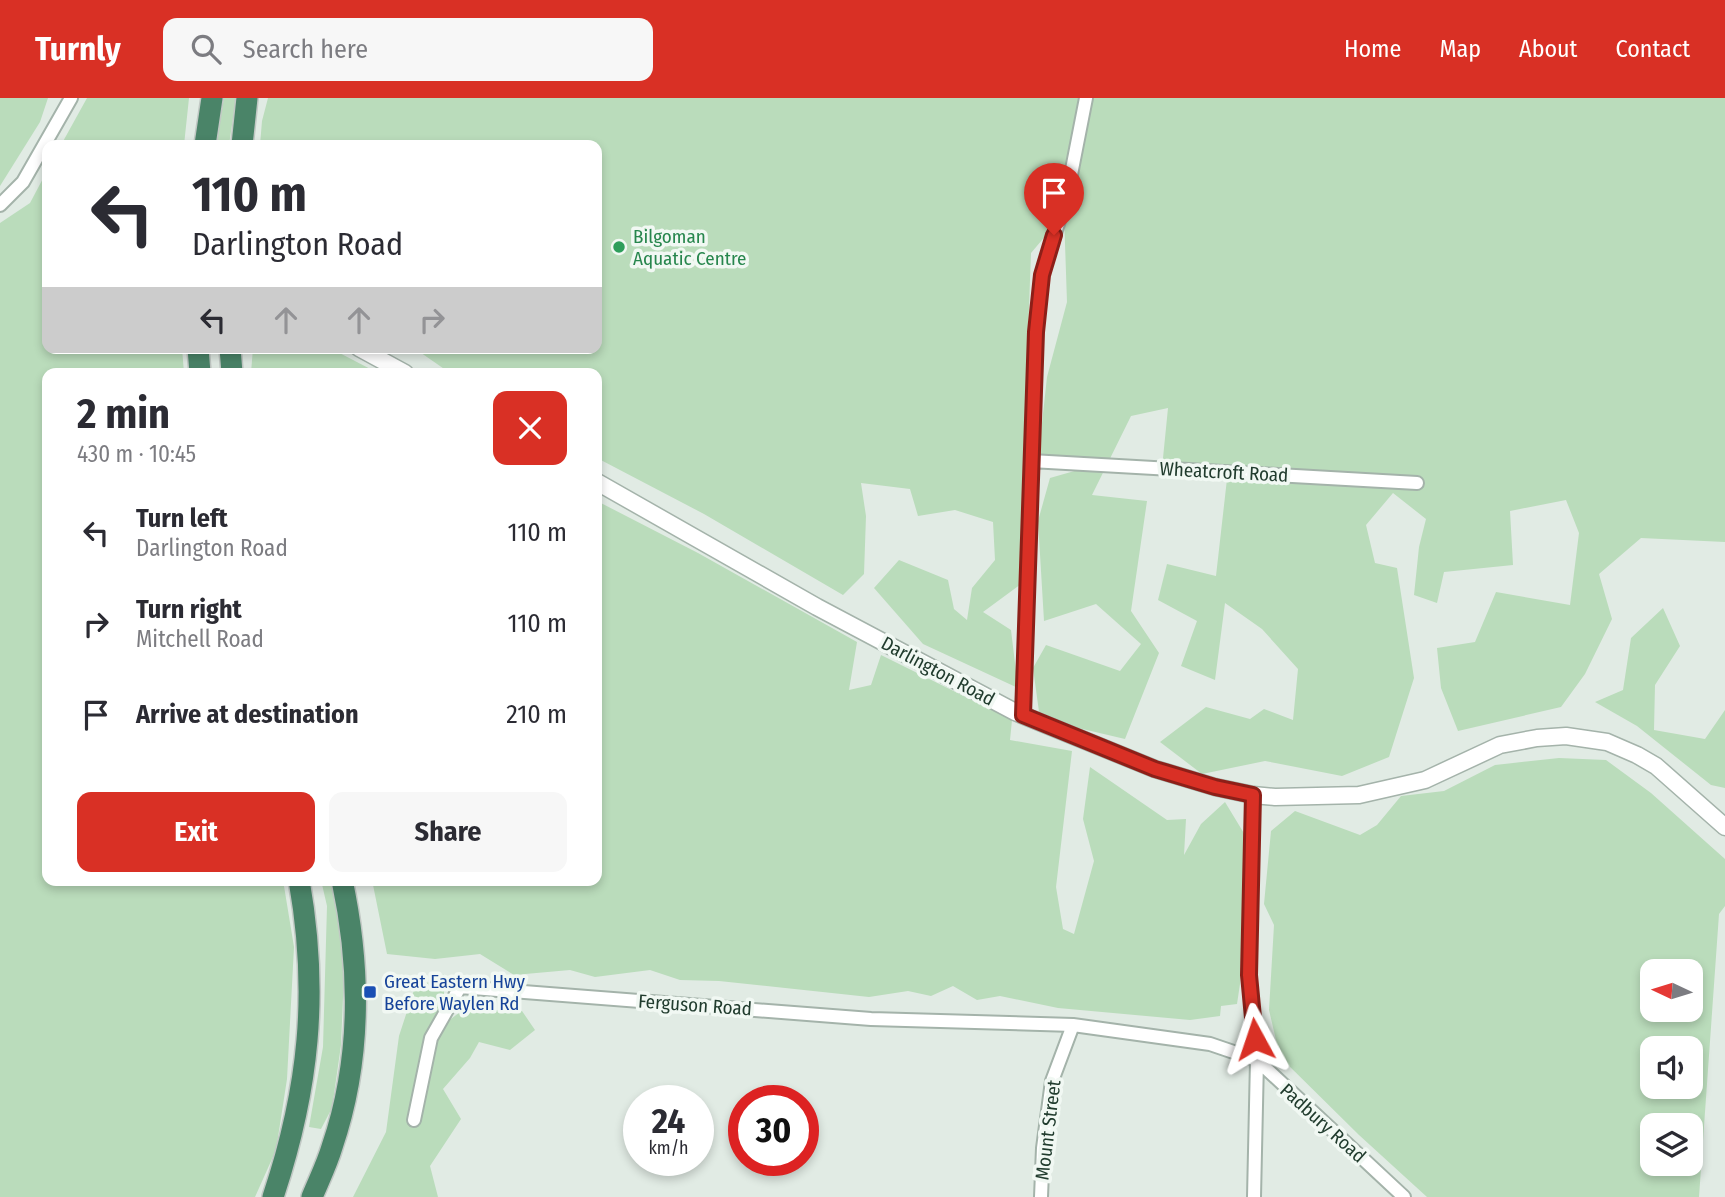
<!DOCTYPE html>
<html lang="en">
<head>
<meta charset="utf-8">
<style>
  :root { --surface:#fff; --page:#f7f7f7; --text:#2b2b33; --muted:#7c7c81; --accent:#d93025 }
  body { margin:0; font-family:"Fira Sans Condensed",sans-serif; background:var(--page); color:var(--text); height:100vh; display:flex; flex-direction:column; font-size:26px; white-space:nowrap }
  * { box-sizing:border-box; margin:0 }
  p { font-size:23px; color:var(--muted) }
  .icon { flex:none; width:38px; height:38px; fill:none; stroke:currentColor; stroke-width:2; stroke-linecap:round; stroke-linejoin:round }
  .map { position:relative; flex:1; overflow:hidden }
  .sheet { position:absolute; left:42px; top:270px; width:560px; height:518px; display:flex; flex-direction:column; background:var(--surface); border-radius:14px; box-shadow:0 4px 10px #0003 }
  .sheet>* { flex:none }
  .banner { position:absolute; left:42px; top:42px; width:560px; height:214px; border-radius:14px; box-shadow:0 4px 10px #0003; background:#fff; color:var(--text); overflow:hidden }
  .needle { width:46px; rotate:274deg }
  .controls { position:absolute; left:1640px; top:861px; display:grid; gap:14px }
  .controls a { display:grid; place-items:center; width:63px; height:63px; border-radius:14px; background:var(--surface); box-shadow:0 4px 10px #0003; font-size:35px }
  .speed { position:absolute; left:623px; top:987px; display:flex; gap:14px; font-size:35px; font-weight:700; text-align:center }
  .speed>* { display:grid; place-content:center; width:91px; height:91px; border-radius:50%; background:var(--surface); box-shadow:0 4px 10px #0003; line-height:1 }
  .speed small { font-size:18px; font-weight:400 }
  .speed .limit { border:10px solid #d22; background:#fff; color:#111 }
  .pin { position:absolute; display:grid; place-items:center; width:60px; height:60px; color:#fff; margin:-72px -30px; border-radius:50% 50% 50% 0; rotate:-45deg; box-shadow:0 0 7px #0007 }
  .pin .icon { rotate:45deg }
  .me { position:absolute; width:77px; margin:-38px; rotate:355deg; stroke-linejoin:round; filter:drop-shadow(0 0 5px #0008) }
  .turn { display:flex; align-items:center; gap:24px; height:147px; padding:0 35px; font-size:32px }
  .turn .icon { width:91px; height:91px; stroke-width:2.5 }
  .turn b { display:block; font-size:49px; line-height:60px }
  .lanes { display:flex; align-items:center; height:66px; padding:0 35px; background:#0003; justify-content:center; gap:35px; direction:ltr }
  .lanes .off { opacity:.35 }
  .round { display:grid; place-items:center; flex:none; width:74px; height:74px; border-radius:14px; background:var(--page) }
  .overview { display:flex; align-items:center; justify-content:space-between; height:119px; padding:0 35px }
  h1 { font-size:42px; font-weight:700; line-height:52px }
  .action { display:flex; gap:14px; margin-top:auto; padding:14px 35px }
  .action a { flex:1; height:80px; border-radius:14px; background:var(--accent); color:#fff; font-size:28px; font-weight:700; line-height:80px; text-align:center }
  .action a+a { background:var(--page); color:var(--text) }
  ul { padding:0; list-style:none }
  li { display:flex; align-items:center; gap:21px; height:91px; padding:0 35px }
  li div { flex:1 }
  li b { display:block; font-size:26px }
  li em { font-style:normal }
  header { display:flex; align-items:center; gap:42px; box-sizing:border-box; height:98px; padding:0 35px; background:var(--accent); color:#fff }
  header strong { font-size:33px }
  nav { display:flex; gap:38px; margin-inline-start:auto; font-size:24px }
  .search { width:490px; height:63px; background:var(--page); display:flex; align-items:center; gap:18px; box-sizing:border-box; padding:0 24px; border-radius:14px; color:var(--muted); font-size:26px }
  .map>svg:first-child { display:block }
</style>
</head>
<body>
<header>
<strong>Turnly</strong>
<div class="search"><svg class="icon" aria-label="search" viewBox="0 0 24 24"><circle cx="10" cy="10" r="6"/><path d="M15 15l6 6"/></svg>Search here</div>
<nav><a>Home</a><a>Map</a><a>About</a><a>Contact</a></nav>
</header>
<div class="map">
<svg width="1725" height="1099" viewBox="0 0 1725 1099">
  <rect width="100%" height="100%" fill="#e1ebe4"/>
  <path fill="#badcbb" fill-rule="evenodd" d="M0,0H48L40,24L0,88Z
    M87,0H189L184,47H61Z
    M224,0H236L229,47H216Z
    M268,0H1725V444L1641,440L1599,476L1612,521L1585,576L1561,609L1458,633L1441,590L1437,550L1475,544L1496,494L1570,507L1579,435L1566,402L1510,413L1513,467L1444,474L1437,505L1414,497L1419,449L1426,421L1393,395L1366,427L1375,465L1397,470L1414,580L1389,659L1342,678L1265,663L1202,676L1160,644L1206,609L1250,621L1264,611L1293,622L1298,571L1262,531L1225,505L1215,582L1181,568L1197,523L1158,502L1167,466L1216,478L1227,381L1162,370L1168,310L1131,318L1092,397L1147,403L1131,513L1159,555L1125,641L1040,621L1033,570L1046,547L1120,573L1141,546L1096,506L1044,523L1038,423L1050,380L1078,372L1038,362L1047,279L1067,204L1064,116L1031,155L1022,401L1027,433L1021,486L983,514L1011,532L1018,590L923,546L874,490L899,462L948,482L954,511L967,522L972,490L995,462L993,424L955,412L918,418L910,391L861,385L866,418L864,476L843,497L704,416L597,360V275H450L414,250H597V47H260L262,23Z
    M47,73V250H182L184,275H47V782H283L294,849L287,981L276,1052L255,1099H0V125L30,105Z
    M253,250H330L378,275H251Z
    M597,403L698,455L857,544L849,592L871,587L881,557L1012,622L1010,642L1072,653L1056,789L1063,831L1074,836L1094,763L1083,721L1090,669L1167,722L1186,721L1184,757L1201,726L1225,704L1245,737L1240,886L1237,906L1221,908L1220,918L1190,922L1058,910L1000,898L977,902L953,888L931,898L908,893L869,899L719,883L680,882L650,872L595,879L570,872L514,877L480,856L435,861L387,856L372,782H597Z
    M1663,510L1680,548L1655,587L1654,632L1705,641L1725,612V690L1711,687L1637,628L1595,604L1623,592L1631,540Z
    M1559,660L1606,662L1651,695L1725,761V808L1719,816L1699,1099H1427L1359,1037L1280,959L1269,912L1274,827L1264,806L1271,733L1295,713L1360,737L1377,727L1401,698L1444,693L1495,667ZM1652,873H1690V912H1652ZM1652,950H1690V989H1652ZM1652,1027H1690V1066H1652Z
    M321,782H331L340,823L344,876L341,947L332,1010L321,1031L309,1029L323,949L327,808Z
    M444,876V898L439,930L464,911L522,913L535,932L510,952L479,944L470,960L443,991L461,1021L430,1068L438,1099H353L386,1034L399,938L414,892Z"/>
  <g fill="none" stroke-linecap="round" stroke-linejoin="round">
    <g stroke="#a4b3aa" stroke-width="16">
      <path id="minor" d="M0,107L23,84L71,0
        M1031,363L1417,385
        M1023,617L1036,234L1042,177L1067,97L1086,0
        M1253,697L1249,877L1257,962L1254,1099
        M414,1022L431,940L460,889L871,921L1073,927L1210,946L1257,962L1404,1099
        M1041,1099L1043,1050L1052,983L1073,927"/>
    </g>
    <g stroke="#a4b3aa" stroke-width="19">
      <path id="tertiary" d="M359,250L405,275
        M597,384L817,509L1015,614L1155,671L1215,689L1253,697L1275,699L1359,697L1425,682L1500,647L1537,640L1566,638L1607,644L1637,657L1656,668L1725,729"/>
    </g>
    <g stroke="#c1c8c4" stroke-width="24">
      <path id="trunk" d="M205,47L212,0
        M242,47L247,0
        M198,250L200,275
        M230,250L232,275
        M273,1099C309,991 319,895 299,782
        M312,1099C319,1082 327,1066 332,1049C362,961 361,871 342,782"/>
    </g>
    <use href="#minor" stroke="#fff" stroke-width="12"/>
    <use href="#tertiary" stroke="#fff" stroke-width="16"/>
    <use href="#trunk" stroke="#4a8468" stroke-width="21"/>
  </g>
  <g fill="none" stroke-linecap="round" stroke-linejoin="round">
    <g stroke="#8d1f18" stroke-width="18">
      <path id="route" d="M1054,137L1042,177L1036,234L1023,617L1155,671L1215,689L1253,697L1249,877L1255,941"/>
    </g>
    <use href="#route" stroke="#d93025" stroke-width="12"/>
  </g>
  <circle fill="#2e9e5b" stroke="#f1f8f3" stroke-width="2.5" cx="619" cy="149" r="7"/>
  <rect fill="#1a4fb4" stroke="#f1f8f3" stroke-width="2.5" x="363" y="887" width="14" height="14" rx="3.5"/>
  <g text-anchor="middle" dominant-baseline="central" stroke-width="7" stroke-linejoin="round" paint-order="stroke">
    <g font-size="19" fill="#27864d" stroke="#f1f8f3" text-anchor="start">
      <text x="633" y="138">Bilgoman<tspan x="633" dy="22">Aquatic Centre</tspan></text>
    </g>
    <g font-size="19" fill="#213c2e" stroke="#f1f8f3">
      <text transform="translate(1224 374) rotate(3)">Wheatcroft Road</text>
      <text transform="translate(938 573) rotate(28)">Darlington Road</text>
      <text transform="translate(695 907) rotate(4)">Ferguson Road</text>
      <text transform="translate(1323 1025) rotate(42)">Padbury Road</text>
      <text transform="translate(1048 1032) rotate(-83)">Mount Street</text>
    </g>
    <g font-size="19" fill="#164399" stroke="#f1f8f3" text-anchor="start">
      <text x="384" y="883">Great Eastern Hwy<tspan x="384" dy="22">Before Waylen Rd</tspan></text>
    </g>
  </g>
</svg>
<div class="controls">
<a><svg class="needle" viewBox="-14 -14 28 28"><path d="M0-13l5 13h-10z" fill="#e53935"/><path d="M0 13l5-13h-10z" fill="#7c7c81"/></svg></a>
<a><svg class="icon" aria-label="sound" viewBox="0 0 24 24"><path d="M4 9h4l5-4v14l-5-4H4zM17 9q2 3 0 6"/></svg></a>
<a><svg class="icon" aria-label="layers" viewBox="0 0 24 24"><path d="M12 4l9 5-9 5-9-5zM3 14l9 5 9-5"/></svg></a>
</div>
<div class="speed"><div>24<small>km/h</small></div><div class="limit">30</div></div>
<div class="pin" style="left:1054px;top:137px;background:#d93025"><svg class="icon" aria-label="arrive" viewBox="0 0 24 24"><path d="M6 21V4h12l-3 4 3 4H6"/></svg></div>
<svg class="me" style="left:1255px;top:941px" viewBox="-20 -20 40 40"><path d="M0-17L14 15 0 8-14 15z" fill="#d93025" stroke="#fff" stroke-width="4"/></svg>
<div class="banner">
<div class="turn"><svg class="icon" aria-label="left" viewBox="0 0 24 24"><path d="M17 20v-9H6M10 6l-5 5 5 5"/></svg><div><b>110 m</b>Darlington Road</div></div>
<div class="lanes"><svg class="icon" aria-label="left" viewBox="0 0 24 24"><path d="M17 20v-9H6M10 6l-5 5 5 5"/></svg><svg class="icon off" aria-label="ahead" viewBox="0 0 24 24"><path d="M12 20V5M6 11l6-6 6 6"/></svg><svg class="icon off" aria-label="ahead" viewBox="0 0 24 24"><path d="M12 20V5M6 11l6-6 6 6"/></svg><svg class="icon off" aria-label="right" viewBox="0 0 24 24"><path d="M7 20v-9h11M14 6l5 5-5 5"/></svg></div>
</div>
<section class="sheet">
<div class="overview"><div><h1>2 min</h1><p>430 m · 10:45</p></div><a class="round" style="background:#d93025;color:#fff"><svg class="icon" aria-label="close" viewBox="0 0 24 24"><path d="M6 6l12 12M18 6L6 18"/></svg></a></div>
<ul>
<li><svg class="icon" aria-label="left" viewBox="0 0 24 24"><path d="M17 20v-9H6M10 6l-5 5 5 5"/></svg><div><b>Turn left</b><p>Darlington Road</p></div><em>110 m</em></li>
<li><svg class="icon" aria-label="right" viewBox="0 0 24 24"><path d="M7 20v-9h11M14 6l5 5-5 5"/></svg><div><b>Turn right</b><p>Mitchell Road</p></div><em>110 m</em></li>
<li><svg class="icon" aria-label="arrive" viewBox="0 0 24 24"><path d="M6 21V4h12l-3 4 3 4H6"/></svg><div><b>Arrive at destination</b></div><em>210 m</em></li>
</ul>
<div class="action"><a>Exit</a><a>Share</a></div>
</section>
</div>
</body>
</html>
